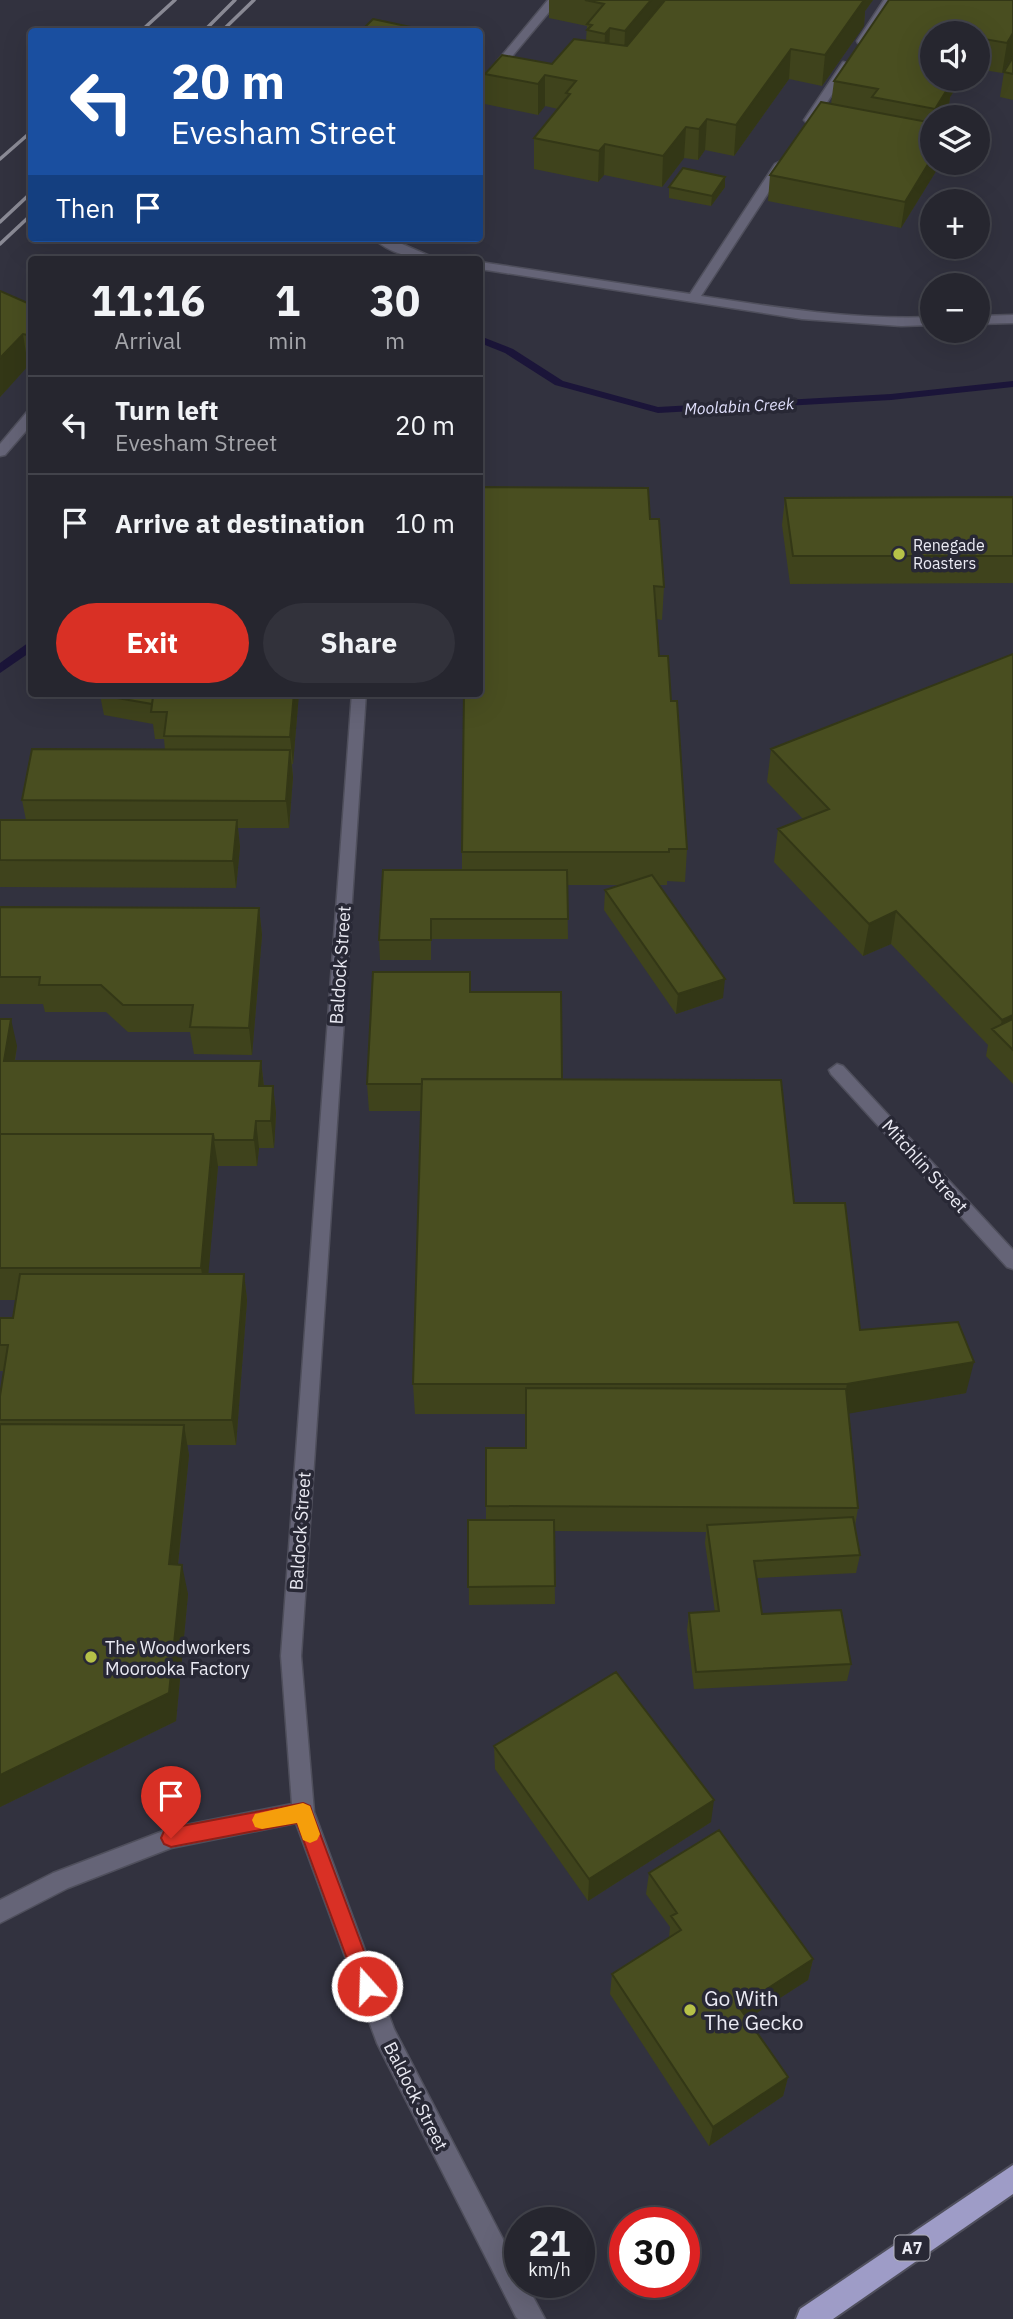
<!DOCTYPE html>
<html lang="en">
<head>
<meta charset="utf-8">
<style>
  :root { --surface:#26262f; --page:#32323b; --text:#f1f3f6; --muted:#a4a5aa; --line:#42434b; --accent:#d93025 }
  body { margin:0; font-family:"IBM Plex Sans",sans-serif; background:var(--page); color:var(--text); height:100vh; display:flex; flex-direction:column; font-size:26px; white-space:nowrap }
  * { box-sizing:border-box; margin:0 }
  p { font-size:23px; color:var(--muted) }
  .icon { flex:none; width:38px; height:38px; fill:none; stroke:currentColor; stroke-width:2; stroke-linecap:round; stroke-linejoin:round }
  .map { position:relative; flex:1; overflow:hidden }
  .sheet { position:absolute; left:28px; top:256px; width:455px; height:441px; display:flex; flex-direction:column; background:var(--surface); border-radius:7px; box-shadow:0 7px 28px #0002,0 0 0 2px var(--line) }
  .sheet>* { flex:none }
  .banner { position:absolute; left:28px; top:28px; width:455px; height:214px; border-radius:7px; box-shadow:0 7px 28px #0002,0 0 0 2px var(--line); background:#1a4fa0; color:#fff; overflow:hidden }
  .controls { position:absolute; left:920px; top:21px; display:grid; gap:14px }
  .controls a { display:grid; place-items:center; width:70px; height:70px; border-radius:50%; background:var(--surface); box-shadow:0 7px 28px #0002,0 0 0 2px var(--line); font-size:35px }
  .speed { position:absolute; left:504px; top:2207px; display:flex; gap:14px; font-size:35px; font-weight:700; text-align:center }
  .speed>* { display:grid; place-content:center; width:91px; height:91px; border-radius:50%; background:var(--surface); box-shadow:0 7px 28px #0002,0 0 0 2px var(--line); line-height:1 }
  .speed small { font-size:18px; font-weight:400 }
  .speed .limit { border:10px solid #d22; background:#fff; color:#111 }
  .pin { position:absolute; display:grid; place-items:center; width:60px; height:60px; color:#fff; margin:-72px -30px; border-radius:50% 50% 50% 0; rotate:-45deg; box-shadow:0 0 7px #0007 }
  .pin .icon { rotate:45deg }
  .me { position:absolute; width:77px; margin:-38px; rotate:340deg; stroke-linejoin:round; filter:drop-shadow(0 0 5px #0008) }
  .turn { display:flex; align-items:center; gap:24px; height:147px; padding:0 28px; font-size:32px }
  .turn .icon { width:91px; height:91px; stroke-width:2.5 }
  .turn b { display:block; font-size:49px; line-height:60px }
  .then { display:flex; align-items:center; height:66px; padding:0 28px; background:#0003; gap:14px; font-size:26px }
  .eta { display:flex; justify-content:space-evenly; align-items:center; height:119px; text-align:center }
  .eta b { font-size:42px; font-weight:800; line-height:49px }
  .button { display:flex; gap:14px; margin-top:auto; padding:14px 28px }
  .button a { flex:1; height:80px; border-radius:42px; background:var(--accent); color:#fff; font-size:28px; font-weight:800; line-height:80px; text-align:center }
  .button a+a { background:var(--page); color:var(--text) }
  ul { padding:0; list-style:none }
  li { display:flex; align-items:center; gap:21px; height:98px; padding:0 28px; border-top:2px solid var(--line) }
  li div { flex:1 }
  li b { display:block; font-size:26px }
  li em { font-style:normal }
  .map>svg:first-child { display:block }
</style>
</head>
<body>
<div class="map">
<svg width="1013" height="2319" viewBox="0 0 1013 2319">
  <rect width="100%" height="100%" fill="#32323f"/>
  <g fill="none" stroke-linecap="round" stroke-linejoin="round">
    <path fill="#1b1539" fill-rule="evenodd" d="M480,336L513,349L563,381L658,407L891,394L1013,381V387L891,400L658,413L555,385L505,353L480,343Z
      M32,640V651L0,673V663Z"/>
    <g stroke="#4f4f5c" stroke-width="3">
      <path id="service" d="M548,0H559L484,90L480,91V82Z
        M884,0H894L866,43H858L857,41Z
        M843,62L852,64L814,122H806L804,120Z
        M781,161L787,164L701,296C778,308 855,320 933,317V325L901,326L802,319L480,269V262L690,294L775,164Z
        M373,238H388L437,259C414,259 390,254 373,238Z
        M1013,315V323L978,324V316Z
        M32,411V424L5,455L0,456V444L27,412Z"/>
    </g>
    <g stroke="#4f4f5c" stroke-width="3">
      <path id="minor" d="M352,693H366L301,1656L314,1812L394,2029L520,2272V2282H525L545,2319H518L516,2317L377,2043L296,1823L171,1848L68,1888L0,1923V1900L53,1873L171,1828L292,1804L281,1656Z
        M837,1064L843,1066L1013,1250V1269L1007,1267L831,1074L829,1070Z"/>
    </g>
    <g stroke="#4f4f5c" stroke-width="4">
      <path id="trunk" d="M1013,2165V2194L833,2319H796L800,2309Z"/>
    </g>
    <use href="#service" fill="#656477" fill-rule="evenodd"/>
    <use href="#minor" fill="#656477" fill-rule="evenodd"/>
    <use href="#trunk" fill="#9e9cc7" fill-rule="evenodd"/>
    <path stroke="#8a8a95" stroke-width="3.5" d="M140,32L175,0
      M203,32L235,0
      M221,32L254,0
      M0,159L32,131
      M0,222L32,192
      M0,244L32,214"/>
  </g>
  <path fill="#3f431c" d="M549,0H873L865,11L864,26L822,86L789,79L734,156L705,150L698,160L684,158L662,187L604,175L598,182L534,169V138L558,109L545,106L538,115L485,104V74L552,64L586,40L587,26L549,18Z
    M889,0H1013V55L1002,73L978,69V33H933V79H962L950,97L948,111L944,117H933V163H941L901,228L768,201L770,175L821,102L831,104L834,81Z
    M1013,57V100L1000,97L1004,72Z
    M669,187H725L711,206L669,198Z
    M0,291L32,305V367L28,366L0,397Z
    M1013,497V583L790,584L782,525L785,498Z
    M650,519L664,587L662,620L657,619L659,656L671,701L687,849L685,882L667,881V885H659L723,998L676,1014L604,910L605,890L622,885H567L568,939H431V960H380L379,940L462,870V852Z
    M1013,654V1084L986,1056L988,1045L891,944L863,956L774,862L778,829L803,819L767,782L771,749Z
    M299,693L293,764H292L293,777L289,828H238L240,847L236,888L0,887V820H26L22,800L165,750L164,739H155L153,724L104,715L100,695Z
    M0,907L259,908L262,935L252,1055L194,1054L190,1032H128L106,1012H45L43,1004H0Z
    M470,992L562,1079L794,1203L860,1330L966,1393L848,1413L858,1508L855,1526L860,1555L856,1573L757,1578L762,1614L851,1664L847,1681L694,1689L687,1630L689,1613L715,1612L705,1543L706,1532L554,1531L555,1604L469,1605L468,1520H486V1448H526V1414H415L413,1384L421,1111H369L367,1084Z
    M0,1019L17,1046L15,1061H261L264,1086H273L276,1113L274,1148H259L257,1166H218L208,1274H244L247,1300L236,1445H187L189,1455L178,1565L188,1594L176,1721L0,1807V1396L4,1371H0V1318H13L16,1300H0Z
    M494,1746L711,1822L588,1901L495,1769Z
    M649,1873L813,1959L808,1980L747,2019L788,2077L783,2096L709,2146L610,1994L612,1974L669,1938L670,1927L646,1894Z"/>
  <path fill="#333716" d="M651,0H670L624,56L625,31Z
    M858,0H873L865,11L864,26L822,86L825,55Z
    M610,28L609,53L604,59L605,34Z
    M1013,33V55L1002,73L1007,43Z
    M791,49L789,79L734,156L736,125Z
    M545,75V106L538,115V84Z
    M947,79H962L950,97L948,111L944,117H934L935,109Z
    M707,119L705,150L698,160L699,129Z
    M686,127L684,158L662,187L663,156Z
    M605,144L604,175L598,182L599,151Z
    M933,156V163H941L901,228L905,202Z
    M725,177V187L711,206L712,196Z
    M23,334L28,366L0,397V358Z
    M294,693H299L293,764L290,737Z
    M290,750L293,777L289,828L286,801Z
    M237,820L240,847L236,888L233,861Z
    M259,908L262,935L252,1055L249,1028Z
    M896,911L891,944L863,956L869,924Z
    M725,979L723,998L676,1014L678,994Z
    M1013,1015V1044L998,1035L1002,1020Z
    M11,1019L17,1046L10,1088L4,1061Z
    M261,1061L264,1088L259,1086Z
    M273,1086L276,1113L274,1148L271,1121Z
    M256,1121L259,1148L257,1166L254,1140Z
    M213,1134L218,1166L206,1300L201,1268Z
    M244,1274L247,1300L236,1445L232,1420Z
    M974,1362L966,1393L841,1415L847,1384Z
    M184,1425L189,1455L175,1593L169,1564Z
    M182,1565L188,1594L176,1721L0,1807V1775Z
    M714,1800L711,1822L588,1901L589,1879Z
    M813,1959L808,1980L735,2027L739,2007Z
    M788,2077L783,2096L709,2146L713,2127Z"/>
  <path fill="#494e20" stroke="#333716" stroke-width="2" d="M585,0H651L625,31L610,28L605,34L587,30L592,25L587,24L604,4Z
    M665,0H864L825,55L791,49L736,125L707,119L699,129L686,127L663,156L605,144L599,151L534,138L570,94L566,93L576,81L545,75L538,84L485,74L502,55L552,64L574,39L627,46Z
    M889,0H1013V33L1007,43L978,38V33H933V79H947L953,80L935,109L872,97L878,89L834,81Z
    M373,19L434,32H360Z
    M1013,57V74L1004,72Z
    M821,102L933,123V156L905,202L770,175Z
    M683,168L725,177L712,196L669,187Z
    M0,291L32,305V336L23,334L0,358Z
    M480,487L648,488L650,519H659L664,587L654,586L659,656H668L671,701H677L687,849H669V852H462L464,693H480Z
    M1013,497V556H793L785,498Z
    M1013,654V1015L1002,1020L896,911L869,924L778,829L829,809L771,749Z
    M101,693H156L153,697L152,704L100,695Z
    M156,693H294L290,737L164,736L167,712H151L153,697Z
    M32,749L290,750L286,801L22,800Z
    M0,820H237L233,861L0,860Z
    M383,870H567L568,919H431V940H379Z
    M652,875L725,979L678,994L605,890Z
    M0,907L259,908L249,1028L190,1027L193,1005H123L101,985H39L40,977H0Z
    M373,972H470V992H561L562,1079H422V1084H367Z
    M0,1019H11L4,1061H261L259,1086H273L271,1121H256L254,1140H214L213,1134H0Z
    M1013,1019V1050L992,1029Z
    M422,1079L781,1080L794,1203H845L860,1330L958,1322L974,1362L847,1384H413Z
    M0,1134H213L201,1268H0Z
    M20,1274H244L232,1420H0V1396L8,1345H0V1318H13Z
    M526,1388L846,1389L858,1508L486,1506V1448H526Z
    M0,1424L184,1425L169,1564L182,1565L169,1693L0,1775Z
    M853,1517L860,1555L754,1561L762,1614L841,1610L851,1664L696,1672L689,1613L719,1611L707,1525Z
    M468,1520H554L555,1586L468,1587Z
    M616,1672L714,1800L589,1879L494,1746Z
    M719,1830L813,1959L739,2007L788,2077L713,2127L612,1974L681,1930L671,1916L677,1913L649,1873Z"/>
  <path fill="#d93025" stroke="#8d1f18" stroke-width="2" d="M303,1803L310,1806L312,1812L377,1986L374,1993L367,1996L360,1993L357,1986L297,1823L171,1847L164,1844L161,1838L164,1831L171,1828Z"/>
  <path fill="#f59e0b" d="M303,1803L310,1806L320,1834L317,1840L310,1843L303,1840L297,1823L262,1829L255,1827L252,1820L255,1814Z"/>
  <g fill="#b6c148" stroke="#282835" stroke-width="2.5">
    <circle cx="899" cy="554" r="7"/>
    <circle cx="91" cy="1657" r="7"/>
    <circle cx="690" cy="2010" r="7"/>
  </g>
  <g text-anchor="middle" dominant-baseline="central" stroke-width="7" stroke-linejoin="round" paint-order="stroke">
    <g font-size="16" font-style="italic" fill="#e1e0fd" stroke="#282835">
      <text transform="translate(739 406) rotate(-3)">Moolabin Creek</text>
    </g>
    <g font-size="16" fill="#eaeaf3" stroke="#282835" text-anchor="start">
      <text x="913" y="545">Renegade<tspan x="913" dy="18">Roasters</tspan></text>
    </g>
    <rect fill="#282835" stroke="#b0b0ba" stroke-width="2" x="894.5" y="2235.5" width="35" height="25" rx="5"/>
    <g font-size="16" font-weight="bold" fill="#eaeaf3">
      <text x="912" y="2248">A7</text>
    </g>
    <g font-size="18" fill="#eaeaf3" stroke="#282835">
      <text transform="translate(340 965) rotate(-86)">Baldock Street</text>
      <text transform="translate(925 1166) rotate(48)">Mitchlin Street</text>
      <text transform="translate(300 1531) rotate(-86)">Baldock Street</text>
      <text transform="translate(416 2096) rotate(63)">Baldock Street</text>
    </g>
    <g font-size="18" fill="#eaeaf3" stroke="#282835" text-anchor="start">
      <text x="105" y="1647">The Woodworkers<tspan x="105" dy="21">Moorooka Factory</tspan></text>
    </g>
    <g font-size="21" fill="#eaeaf3" stroke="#282835" text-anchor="start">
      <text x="704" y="1998">Go With<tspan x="704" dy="24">The Gecko</tspan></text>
    </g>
  </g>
</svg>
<div class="controls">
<a><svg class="icon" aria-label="sound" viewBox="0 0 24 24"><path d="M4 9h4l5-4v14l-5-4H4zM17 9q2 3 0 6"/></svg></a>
<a><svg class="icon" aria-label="layers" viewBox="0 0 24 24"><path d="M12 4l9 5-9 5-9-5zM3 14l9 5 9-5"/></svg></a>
<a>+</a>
<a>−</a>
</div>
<div class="speed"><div>21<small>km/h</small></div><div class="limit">30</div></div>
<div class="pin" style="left:171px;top:1838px;background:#d93025"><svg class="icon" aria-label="arrive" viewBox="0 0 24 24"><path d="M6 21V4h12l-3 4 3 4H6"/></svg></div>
<svg class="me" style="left:367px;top:1986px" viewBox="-20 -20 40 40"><circle r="17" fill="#d93025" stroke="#fff" stroke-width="3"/><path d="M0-11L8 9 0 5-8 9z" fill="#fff"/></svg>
<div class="banner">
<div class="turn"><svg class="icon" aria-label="left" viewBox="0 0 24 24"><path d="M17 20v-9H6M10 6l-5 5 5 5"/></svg><div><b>20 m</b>Evesham Street</div></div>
<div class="then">Then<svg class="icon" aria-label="arrive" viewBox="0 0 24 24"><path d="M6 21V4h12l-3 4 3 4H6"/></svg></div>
</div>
<section class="sheet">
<div class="eta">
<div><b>11:16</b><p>Arrival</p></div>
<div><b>1</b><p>min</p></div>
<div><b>30</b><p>m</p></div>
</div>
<ul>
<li><svg class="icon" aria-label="left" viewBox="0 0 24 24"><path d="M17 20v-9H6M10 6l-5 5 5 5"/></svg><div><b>Turn left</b><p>Evesham Street</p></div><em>20 m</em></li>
<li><svg class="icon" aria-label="arrive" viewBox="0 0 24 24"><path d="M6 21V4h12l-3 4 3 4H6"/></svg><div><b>Arrive at destination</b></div><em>10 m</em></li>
</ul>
<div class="button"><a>Exit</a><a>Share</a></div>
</section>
</div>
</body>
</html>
